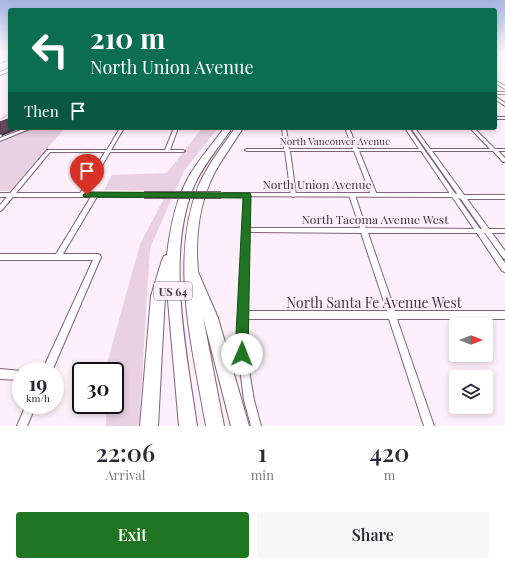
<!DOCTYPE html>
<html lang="en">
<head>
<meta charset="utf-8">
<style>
  :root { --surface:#fff; --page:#f7f7f7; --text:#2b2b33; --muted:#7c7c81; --accent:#1f7521 }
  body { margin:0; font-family:"Playfair Display",serif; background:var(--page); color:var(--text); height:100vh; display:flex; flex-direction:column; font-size:15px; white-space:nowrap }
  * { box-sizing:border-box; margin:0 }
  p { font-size:13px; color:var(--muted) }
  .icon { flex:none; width:22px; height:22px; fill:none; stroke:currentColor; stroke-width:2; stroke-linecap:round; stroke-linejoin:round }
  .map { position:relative; height:426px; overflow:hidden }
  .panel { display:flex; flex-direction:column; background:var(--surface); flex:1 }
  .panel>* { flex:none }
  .hud { position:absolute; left:8px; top:8px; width:489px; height:122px; border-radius:4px; box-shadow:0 2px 6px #0003; background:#0b6e4f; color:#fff; overflow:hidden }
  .needle { width:26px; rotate:90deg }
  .controls { position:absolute; left:449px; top:318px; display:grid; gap:8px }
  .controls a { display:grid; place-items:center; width:44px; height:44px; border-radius:4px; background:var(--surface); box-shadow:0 2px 6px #0003; font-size:20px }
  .speed { position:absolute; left:12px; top:362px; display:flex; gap:8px; font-size:20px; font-weight:700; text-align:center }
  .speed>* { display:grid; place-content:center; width:52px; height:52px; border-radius:50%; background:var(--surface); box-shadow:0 2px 6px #0003; line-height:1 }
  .speed small { font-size:10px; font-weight:400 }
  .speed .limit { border:2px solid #111; border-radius:6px; background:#fff; color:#111 }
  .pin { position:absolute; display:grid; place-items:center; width:34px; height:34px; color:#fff; margin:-41px -17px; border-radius:50% 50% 50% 0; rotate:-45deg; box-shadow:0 0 4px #0007 }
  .pin .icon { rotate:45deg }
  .me { position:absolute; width:44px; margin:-22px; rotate:1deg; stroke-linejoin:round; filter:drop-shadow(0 0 3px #0008) }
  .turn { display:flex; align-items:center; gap:14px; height:84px; padding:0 16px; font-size:18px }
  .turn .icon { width:52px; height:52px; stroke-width:2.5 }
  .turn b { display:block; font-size:28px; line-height:34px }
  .then { display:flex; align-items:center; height:38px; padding:0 16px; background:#0003; gap:8px; font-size:15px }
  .eta { display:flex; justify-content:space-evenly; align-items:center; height:68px; text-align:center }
  .eta b { font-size:24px; font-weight:600; line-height:28px }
  .button { display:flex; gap:8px; margin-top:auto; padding:8px 16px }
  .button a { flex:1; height:46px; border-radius:4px; background:var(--accent); color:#fff; font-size:16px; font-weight:600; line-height:46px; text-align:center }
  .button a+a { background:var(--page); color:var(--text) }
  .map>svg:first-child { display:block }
</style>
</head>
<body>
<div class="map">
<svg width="505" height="426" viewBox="0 0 505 426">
  <rect width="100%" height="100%" fill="#fef0fa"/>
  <path fill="#e9d0e3" d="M34,128H90H65L10,191H0V142Z
    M202,128H218L184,171L150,248L139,426H106V405H115V371H106V367L140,244L168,191L104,190L112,175L167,173Z"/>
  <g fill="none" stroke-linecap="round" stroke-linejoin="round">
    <path stroke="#deb6d4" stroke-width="1" d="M0,119L10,114"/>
    <g stroke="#806379" stroke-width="2">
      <path id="minor" d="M495,92H505V94H495Z
        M495,96L505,103V106L495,99Z
        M495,117H505V119H495Z
        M26,128H32L0,141V138Z
        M120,128H124L111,150H165L174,128H178L170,150H183L185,151L183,152H110L85,195L82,197L79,195L105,152H50L2,210L0,211V205L47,150H107Z
        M282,128H286L289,149H353L345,128H349L358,149H419L405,128H409L480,229H482L411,128H415L430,149H490L470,128H474L495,149H505V151H498L505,158V162H503L493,151H432L489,229H505V233H492L505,251V259L503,258L485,233H484L505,263V272L502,271L477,233H368L395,311H505V319H397L434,426H424L389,319H247L246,353L254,400L261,426H251L244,400L238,353L243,231L242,230L243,228L245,194L247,193L250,195L249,228H360L349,195L352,193L355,195L366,228L474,229L421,151H359L377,195L374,197L371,195L354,151H290L296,195L293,197L291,196L285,151H247L245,150L247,149H284ZM249,232L361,233L387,311H247Z
        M95,193L98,195L63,254H98L100,255L101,257L52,371H42L93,260H0V254H56L92,195Z
        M0,369L22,371H21V380L0,379Z
        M26,405H36L27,426H17Z"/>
    </g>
    <g stroke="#806379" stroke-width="2">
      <path id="tertiary" d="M0,193H144L147,195L144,197H0Z
        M221,193H453L462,195H505V199H462L453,197L219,196L218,195L219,194Z"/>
    </g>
    <g stroke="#806379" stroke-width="2">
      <path id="secondary" d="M10,68V71L0,75V72Z
        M495,80L505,86V89L495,83Z"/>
    </g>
    <g stroke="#806379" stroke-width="2">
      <path id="motorway" d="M224,128H232C219,147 203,165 194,186C165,254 187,354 197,426H179L167,289L165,296L158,426H140L151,296L162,260L164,256L167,255C170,229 175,202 188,178C198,160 212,145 224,128Z
        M235,128H243C234,143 223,157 215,172C199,202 195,238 198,272L218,318L249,426H231L203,317L224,426H206C193,350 169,261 198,187C207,165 222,147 235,128Z"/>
    </g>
    <use href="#minor" fill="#fff" fill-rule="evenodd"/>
    <use href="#tertiary" fill="#fff" fill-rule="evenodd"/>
    <use href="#secondary" fill="#fff" fill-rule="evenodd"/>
    <use href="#motorway" fill="#fff" fill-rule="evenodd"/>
    <g stroke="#8e808a" stroke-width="2">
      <path id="rail" d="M0,63L10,60"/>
    </g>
    <use href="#rail" stroke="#fef0fa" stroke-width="1" stroke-dasharray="2.5" stroke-linecap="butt"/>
    <g stroke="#806379" stroke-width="8" stroke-linecap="butt">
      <path id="tertiary-bridge" d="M144,195H221"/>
    </g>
    <use href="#tertiary-bridge" stroke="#fff" stroke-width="6"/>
  </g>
  <path fill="#473442" d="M16,128H21L2,136L1,134Z"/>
  <path fill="#664a5f" stroke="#473442" d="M8,119H10V128H16L1,134H0V122Z"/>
  <linearGradient id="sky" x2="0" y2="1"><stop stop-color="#a4b5e0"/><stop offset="0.47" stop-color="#fff8fd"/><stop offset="1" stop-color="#fff8fd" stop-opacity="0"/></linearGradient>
  <rect width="505" height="113" fill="url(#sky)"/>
  <path fill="#1f7521" stroke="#144c15" d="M87,192L250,193L251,195L248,354L246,358L242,360L237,358L235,354L243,198L84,197L83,195Z"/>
  <g text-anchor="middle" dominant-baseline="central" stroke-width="4" stroke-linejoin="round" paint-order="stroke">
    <g font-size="10" fill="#41343e" stroke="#fef0fa">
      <text x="335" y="141">North Vancouver Avenue</text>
    </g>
    <rect fill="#fef0fa" stroke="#7a6c76" stroke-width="1" x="154" y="282" width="38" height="18" rx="3"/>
    <g font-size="11" font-weight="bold" fill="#41343e">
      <text x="173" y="291">US 64</text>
    </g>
    <g font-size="12" fill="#41343e" stroke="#fef0fa">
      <text x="317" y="184">North Union Avenue</text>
      <text x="375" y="219">North Tacoma Avenue West</text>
    </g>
    <g font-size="14" fill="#41343e" stroke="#fef0fa">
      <text x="374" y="302">North Santa Fe Avenue West</text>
    </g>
  </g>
</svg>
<div class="controls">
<a><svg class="needle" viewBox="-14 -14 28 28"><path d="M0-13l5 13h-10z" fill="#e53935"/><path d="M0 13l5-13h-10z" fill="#7c7c81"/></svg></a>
<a><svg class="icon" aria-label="layers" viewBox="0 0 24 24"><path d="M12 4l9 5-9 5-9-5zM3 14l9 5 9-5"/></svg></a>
</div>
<div class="speed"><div>19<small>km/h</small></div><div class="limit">30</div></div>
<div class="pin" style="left:87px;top:195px;background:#d93025"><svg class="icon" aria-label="arrive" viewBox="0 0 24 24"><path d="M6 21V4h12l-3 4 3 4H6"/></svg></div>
<svg class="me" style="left:242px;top:354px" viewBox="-20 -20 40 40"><circle r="19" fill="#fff"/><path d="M0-13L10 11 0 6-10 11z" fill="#1f7521"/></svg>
<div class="hud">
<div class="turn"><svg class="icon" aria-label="left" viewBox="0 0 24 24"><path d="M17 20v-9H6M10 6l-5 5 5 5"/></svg><div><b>210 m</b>North Union Avenue</div></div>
<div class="then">Then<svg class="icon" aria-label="arrive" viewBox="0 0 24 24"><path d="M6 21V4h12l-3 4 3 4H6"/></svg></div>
</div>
</div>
<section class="panel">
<div class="eta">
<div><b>22:06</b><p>Arrival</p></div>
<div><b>1</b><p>min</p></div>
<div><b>420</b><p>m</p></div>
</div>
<div class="button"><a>Exit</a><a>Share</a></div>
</section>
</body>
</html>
